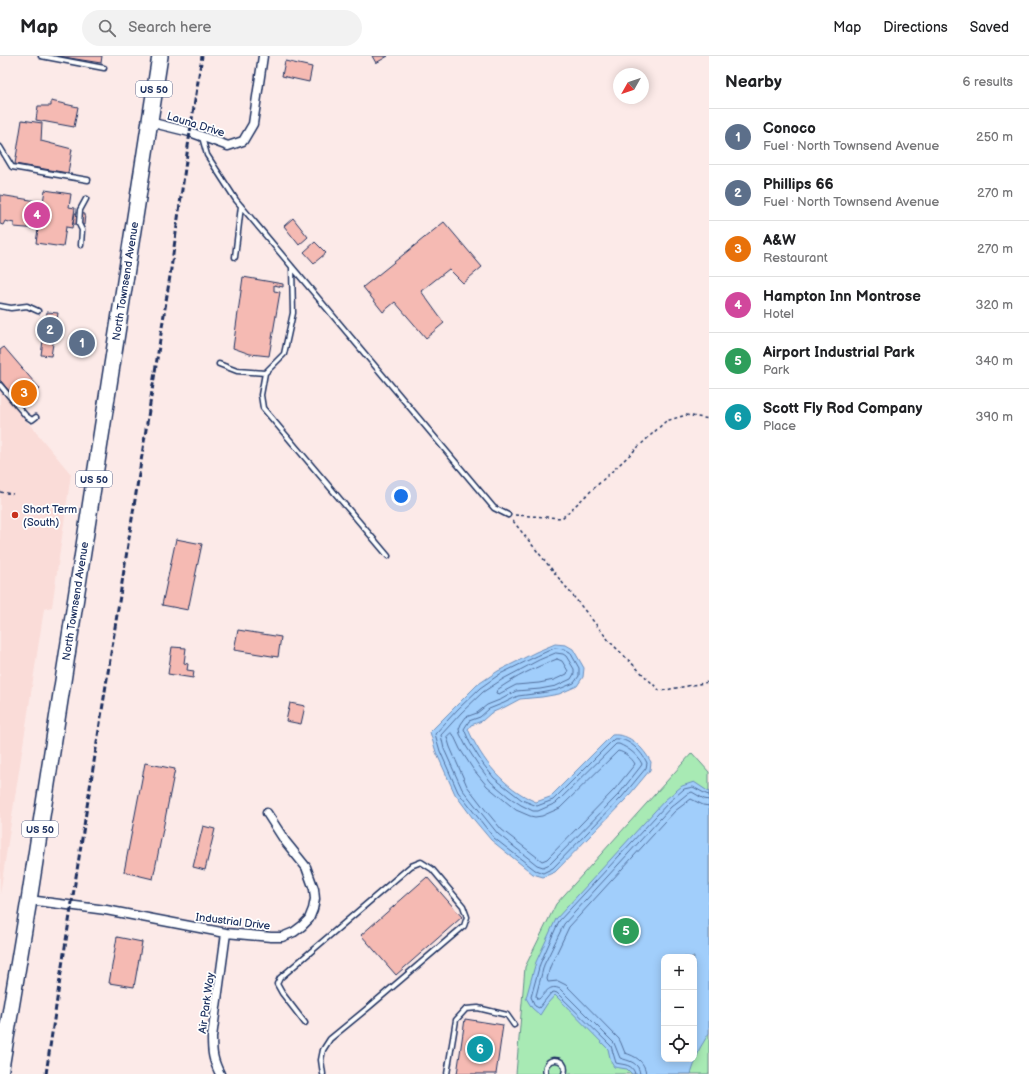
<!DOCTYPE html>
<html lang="en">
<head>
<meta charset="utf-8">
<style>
  :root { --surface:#fff; --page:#f2f2f2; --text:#202124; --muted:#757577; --line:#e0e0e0; --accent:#0b8043 }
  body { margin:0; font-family:"Balsamiq Sans",sans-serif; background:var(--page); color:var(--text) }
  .controls { position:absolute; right:12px; bottom:12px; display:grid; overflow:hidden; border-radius:8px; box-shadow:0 2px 10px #0003 }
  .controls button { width:36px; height:36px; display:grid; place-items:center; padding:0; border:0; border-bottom:1px solid var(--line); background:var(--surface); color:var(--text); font:20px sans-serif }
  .compass { position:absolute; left:613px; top:12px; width:36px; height:36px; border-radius:50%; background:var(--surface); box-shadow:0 2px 10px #0003; rotate:230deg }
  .you { position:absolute; left:401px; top:440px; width:14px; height:14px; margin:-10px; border:3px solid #fff; border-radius:50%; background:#1a73e8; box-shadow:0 0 0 6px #1a73e833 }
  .badge { display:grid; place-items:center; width:26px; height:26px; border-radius:50%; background:var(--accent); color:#fff; font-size:13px; font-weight:700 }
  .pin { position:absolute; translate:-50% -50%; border:2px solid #fff; box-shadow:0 1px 4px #0006 }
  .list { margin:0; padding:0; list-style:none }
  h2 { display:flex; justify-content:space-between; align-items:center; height:52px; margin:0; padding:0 16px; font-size:17px }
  h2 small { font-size:13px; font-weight:400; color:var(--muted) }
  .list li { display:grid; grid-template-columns:26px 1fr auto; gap:12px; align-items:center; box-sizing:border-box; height:56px; padding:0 16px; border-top:1px solid var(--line) }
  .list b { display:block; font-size:15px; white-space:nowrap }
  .list p { margin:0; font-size:13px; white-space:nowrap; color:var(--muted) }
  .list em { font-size:13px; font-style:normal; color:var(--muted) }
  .icon { flex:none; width:22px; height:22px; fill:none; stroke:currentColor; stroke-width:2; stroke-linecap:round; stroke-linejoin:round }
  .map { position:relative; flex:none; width:709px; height:1018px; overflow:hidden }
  header { display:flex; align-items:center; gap:24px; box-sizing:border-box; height:56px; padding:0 20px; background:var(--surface); border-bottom:1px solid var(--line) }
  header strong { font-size:19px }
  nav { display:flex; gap:22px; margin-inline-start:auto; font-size:14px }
  .search { width:280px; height:36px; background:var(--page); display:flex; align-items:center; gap:10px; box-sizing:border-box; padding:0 14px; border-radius:22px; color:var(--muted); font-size:15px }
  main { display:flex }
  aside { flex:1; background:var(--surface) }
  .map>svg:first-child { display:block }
</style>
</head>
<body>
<header>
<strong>Map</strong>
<div class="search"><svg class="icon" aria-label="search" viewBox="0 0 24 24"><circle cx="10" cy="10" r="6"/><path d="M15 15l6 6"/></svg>Search here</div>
<nav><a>Map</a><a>Directions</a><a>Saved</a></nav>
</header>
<main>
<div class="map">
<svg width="709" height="1018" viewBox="0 0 709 1018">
  <rect width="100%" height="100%" fill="#fceae8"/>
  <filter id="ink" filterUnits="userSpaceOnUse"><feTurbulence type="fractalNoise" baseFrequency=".025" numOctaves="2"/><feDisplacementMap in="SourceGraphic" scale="8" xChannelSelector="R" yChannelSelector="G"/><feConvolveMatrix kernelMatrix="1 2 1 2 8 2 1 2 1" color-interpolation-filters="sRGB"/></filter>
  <g filter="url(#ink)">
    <path fill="#fadcd8" d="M 0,333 L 71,418 L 52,551 L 44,553 L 0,838 Z"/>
    <path fill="#a8eab4" stroke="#628c89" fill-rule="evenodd" d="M 692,697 L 709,716 L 709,1018 L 516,1018 L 525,911 L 556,848 ZM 664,901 L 694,901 L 694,1003 L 664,1003 Z"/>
    <path fill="#a1cefb" stroke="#6b8ebc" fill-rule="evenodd" d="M 555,588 L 566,589 L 573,593 L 584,612 L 583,621 L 577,630 L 559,638 L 542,641 L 520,643 L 505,651 L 491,657 L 482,665 L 471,669 L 468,673 C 482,705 504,732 536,746 L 550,741 L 612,679 C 630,677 643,692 651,706 L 650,714 L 625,744 L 555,816 L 543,821 L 533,818 L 491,784 L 475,765 L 455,738 L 436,696 L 430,676 L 477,629 L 498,615 L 536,596 Z
      M 694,726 L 709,736 L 709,977 L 700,992 L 691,1018 L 632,1018 L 627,1013 L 614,1011 L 611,1006 L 608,993 L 555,939 L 547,948 L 540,959 L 532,952 L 526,942 L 536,906 L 556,863 L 665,744 L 682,730 ZM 664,901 L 694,901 L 694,1003 L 664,1003 Z"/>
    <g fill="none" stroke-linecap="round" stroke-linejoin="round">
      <path stroke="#516f9d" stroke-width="1" d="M 555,592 L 564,593 L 570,596 L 579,612 L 579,620 L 574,627 L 557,634 L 541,637 L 518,640 L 504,647 L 489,653 L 480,661 L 469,665 L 464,673 L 470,687 L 483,708 L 494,722 L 522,744 L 537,750 L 553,744 L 614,683 C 628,681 642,696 647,707 L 646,712 L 622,741 L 553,812 L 543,817 L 535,814 L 494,782 L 458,736 L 440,695 L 435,678 L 458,653 L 480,632 L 500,618 L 537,600 Z
        M 556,597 L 563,598 L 566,600 L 574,613 L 574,618 L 571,623 L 556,630 L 540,633 L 516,635 L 502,643 L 487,649 L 477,657 L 466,661 L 461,668 L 459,673 L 460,678 L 466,690 L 479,710 L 491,726 L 509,741 L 521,749 L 533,755 L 538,755 L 556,747 L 616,688 L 619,688 C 628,692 637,698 642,708 L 641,710 L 619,738 L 550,808 L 543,811 L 537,809 L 498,778 L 462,733 L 444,693 L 441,679 L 461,657 L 483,636 L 503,623 L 539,604 Z
        M 557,603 L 562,605 L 568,615 L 567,618 L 554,624 L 539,627 L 516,629 L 499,638 L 496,637 L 497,634 C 515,621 536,611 557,603 Z
        M 451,677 L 453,678 L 460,693 L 473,713 L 487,730 L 516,754 L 530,760 L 535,761 L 542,760 L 560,752 L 618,695 C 624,696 632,702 635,708 L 614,734 L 547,803 L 542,805 L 502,774 L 487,756 L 467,730 L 450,691 L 447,681 Z
        M 635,1018 C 633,1008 624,1009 616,1007 L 611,990 L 557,937 L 554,936 L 551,937 L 539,952 L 535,950 L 531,941 L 540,908 L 559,865 L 668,747 L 684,733 L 693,731 L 706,738 L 709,739
        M 640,1018 C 639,1006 629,1005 620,1002 L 614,987 L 560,933 C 550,928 546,936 539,943 L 537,943 L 536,940 L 544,909 L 564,868 L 671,751 L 687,738 L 692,736 L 704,743 L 709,744
        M 646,1018 C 645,1005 635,1000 625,997 L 621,987 L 619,983 L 566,929 L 558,925 L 548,926 L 547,923 L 550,911 L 569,871 L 675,755 L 691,743 L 703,749 L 709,750"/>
    </g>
    <path fill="#f5bab3" stroke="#1b2f5e" d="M 57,0 L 102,0 L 101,7 Z
      M 372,0 L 388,0 L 376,7 Z
      M 285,5 L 312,11 L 309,26 L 282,20 Z
      M 51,45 L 78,51 L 74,71 L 36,64 L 38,50 L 51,50 Z
      M 22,64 L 42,67 L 41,85 L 72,93 L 68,117 L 15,108 Z
      M 45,134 L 71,138 L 69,151 L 75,152 L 72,172 L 66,171 L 63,191 L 36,187 L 38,173 L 14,171 L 14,167 L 5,165 L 3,169 L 0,168 L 0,139 L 43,146 Z
      M 75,157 L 85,158 L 84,169 L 73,168 Z
      M 293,162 L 308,181 L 299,189 L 284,170 Z
      M 444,166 L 482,211 L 463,227 L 449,213 L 421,235 L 444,267 L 426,282 L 395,246 L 383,256 L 363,231 Z
      M 315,186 L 326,197 L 314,207 L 304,196 Z
      M 243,221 L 283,228 L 283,231 L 274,229 L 274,235 L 280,236 L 269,300 L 250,298 L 233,292 Z
      M 47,256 L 58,257 L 51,300 L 41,299 Z
      M 4,291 L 40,333 L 21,349 L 0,324 L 0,294 Z
      M 176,483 L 202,488 L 188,554 L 162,549 Z
      M 238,574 L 281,581 L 278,601 L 234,594 Z
      M 172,591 L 186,592 L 184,607 L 188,608 L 187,614 L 194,615 L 193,622 L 168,618 Z
      M 290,647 L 305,650 L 301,668 L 286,665 Z
      M 145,707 L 175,713 L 153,823 L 124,816 Z
      M 203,770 L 215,773 L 205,814 L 193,811 Z
      M 427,821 L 462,861 L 396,919 L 361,879 Z
      M 117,881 L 142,886 L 134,931 L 109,927 Z
      M 465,963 L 503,969 L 496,1018 L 457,1018 Z"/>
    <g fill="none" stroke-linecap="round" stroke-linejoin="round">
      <g stroke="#1b2f5e" stroke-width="7">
        <path id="lane" d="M 41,0 L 104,12
          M 202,81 L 207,99 L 236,144 L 494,452 L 508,459
          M 0,91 L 12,111 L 88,124
          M 81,189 L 82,174 L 79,168 L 80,154 L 86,143
          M 235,201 L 241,150
          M 292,211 L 293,257 L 284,298 L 265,317 L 261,339 L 263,352 L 388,500
          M 0,250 L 11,252 L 27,250 L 38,255
          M 219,308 L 237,315 L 265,317
          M 0,329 L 26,360 L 32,364 L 36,361
          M 305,967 L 282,937 L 277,928 L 280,922 L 411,810 L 421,806 L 432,813 L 463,850 L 467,861 L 464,870 L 369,951 L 330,983 L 323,994 L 321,1004 L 323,1018
          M 447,1018 L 456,964 L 466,953 L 478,952 L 507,959 L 514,969
          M 546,1018 C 541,999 570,1000 564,1018"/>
      </g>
      <g stroke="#1b2f5e" stroke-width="11">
        <path id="street" d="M 149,66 L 190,76 L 228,90 L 243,85 L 253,68 L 263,0
          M 29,844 L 106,854 L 226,877 L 271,881 L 282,881 L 294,876 L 302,870 L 309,863 L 313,853 L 315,843 L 314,833 L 306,811 L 285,785 L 267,757
          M 220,1018 C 213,1004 212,997 212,981 L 226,877"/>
      </g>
      <g stroke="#1b2f5e" stroke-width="18">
        <path id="highway" d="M 0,1018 L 29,844 L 160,0"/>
      </g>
      <path stroke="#1b2f5e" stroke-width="1.5" stroke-dasharray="3 3" stroke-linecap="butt" d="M 0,436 L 13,438
        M 515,459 L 562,462 L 666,365 L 686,359 L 709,363
        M 513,465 L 610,586 L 660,635 L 709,626"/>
      <use href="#lane" stroke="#fff" stroke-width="4"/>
      <use href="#street" stroke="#fff" stroke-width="8"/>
      <use href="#highway" stroke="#fff" stroke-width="15"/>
      <path stroke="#1b2f5e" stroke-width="3" stroke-dasharray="6 3" stroke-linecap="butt" d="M 46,1018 L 60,923 L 170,220 L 190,76 L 202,0"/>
    </g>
  </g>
  <circle fill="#c8321e" stroke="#fff" stroke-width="1.5" cx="15" cy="459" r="4"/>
  <g text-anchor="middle" stroke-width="3.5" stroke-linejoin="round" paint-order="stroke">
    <g fill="#fff" stroke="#5f6d8e" stroke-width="1">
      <rect x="136" y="25" width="36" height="16" rx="3"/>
      <rect x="76" y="415" width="36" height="16" rx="3"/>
      <rect x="22" y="765" width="36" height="16" rx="3"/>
    </g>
    <g font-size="10" font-weight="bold" fill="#1b2f5e">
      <text x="154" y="37">US 50</text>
      <text x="94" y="427">US 50</text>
      <text x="40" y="777">US 50</text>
    </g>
    <g font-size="11" fill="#1b2f5e" stroke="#fff">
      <text transform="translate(196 68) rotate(17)" y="4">Launa Drive</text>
      <text transform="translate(125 225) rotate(-81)" y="4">North Townsend Avenue</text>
      <text transform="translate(75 545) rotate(-81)" y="4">North Townsend Avenue</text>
      <text transform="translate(233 865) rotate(7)" y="4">Industrial Drive</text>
      <text transform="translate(206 947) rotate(-82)" y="4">Air Park Way</text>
    </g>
    <g font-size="11" fill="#1b2f5e" stroke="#fff" text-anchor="start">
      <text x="23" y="457">Short Term<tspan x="23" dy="13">(South)</tspan></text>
    </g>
  </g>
</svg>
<div class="controls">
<button>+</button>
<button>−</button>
<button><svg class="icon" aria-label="locate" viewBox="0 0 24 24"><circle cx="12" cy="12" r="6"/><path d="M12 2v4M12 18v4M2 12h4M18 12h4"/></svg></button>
</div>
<svg class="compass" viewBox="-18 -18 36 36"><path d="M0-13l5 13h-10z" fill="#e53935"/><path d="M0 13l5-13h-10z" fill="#757577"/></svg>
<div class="you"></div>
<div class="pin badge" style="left:82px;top:287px;background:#5c6f8a">1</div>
<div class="pin badge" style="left:50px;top:274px;background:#5c6f8a">2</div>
<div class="pin badge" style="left:24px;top:337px;background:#e8710a">3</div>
<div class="pin badge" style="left:37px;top:159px;background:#d1479c">4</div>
<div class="pin badge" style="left:626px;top:875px;background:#2e9e5b">5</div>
<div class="pin badge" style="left:480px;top:993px;background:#0f9aa8">6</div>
</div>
<aside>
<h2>Nearby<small>6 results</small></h2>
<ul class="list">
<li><span class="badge" style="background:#5c6f8a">1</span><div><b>Conoco</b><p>Fuel · North Townsend Avenue</p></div><em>250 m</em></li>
<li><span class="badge" style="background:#5c6f8a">2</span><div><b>Phillips 66</b><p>Fuel · North Townsend Avenue</p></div><em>270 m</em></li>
<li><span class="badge" style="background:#e8710a">3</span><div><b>A&amp;W</b><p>Restaurant</p></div><em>270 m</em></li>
<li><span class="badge" style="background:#d1479c">4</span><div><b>Hampton Inn Montrose</b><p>Hotel</p></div><em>320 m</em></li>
<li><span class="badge" style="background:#2e9e5b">5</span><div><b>Airport Industrial Park</b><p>Park</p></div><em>340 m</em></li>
<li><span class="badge" style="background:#0f9aa8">6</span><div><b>Scott Fly Rod Company</b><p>Place</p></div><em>390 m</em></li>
</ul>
</aside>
</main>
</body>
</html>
